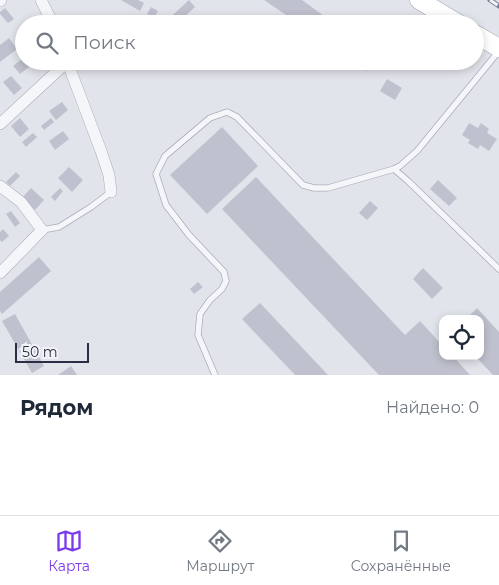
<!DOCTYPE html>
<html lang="ru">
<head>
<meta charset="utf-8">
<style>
  :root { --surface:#fff; --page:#f2f2f3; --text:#1f2937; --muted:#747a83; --line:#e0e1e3; --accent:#7c3aed }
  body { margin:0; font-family:Montserrat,sans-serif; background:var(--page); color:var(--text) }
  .controls { position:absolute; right:15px; bottom:15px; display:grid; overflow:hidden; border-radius:10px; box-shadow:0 2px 8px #0003 }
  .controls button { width:45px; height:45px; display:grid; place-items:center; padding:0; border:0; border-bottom:1px solid var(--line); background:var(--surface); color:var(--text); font:25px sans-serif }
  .scale { position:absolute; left:15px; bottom:12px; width:74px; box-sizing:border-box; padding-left:5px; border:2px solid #292e44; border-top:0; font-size:14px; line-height:18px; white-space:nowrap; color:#292e44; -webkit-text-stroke:4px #f2f3f8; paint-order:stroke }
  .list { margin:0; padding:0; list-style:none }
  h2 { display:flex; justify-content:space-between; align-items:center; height:65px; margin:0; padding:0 20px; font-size:21px }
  h2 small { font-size:16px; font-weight:400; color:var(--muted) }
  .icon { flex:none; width:28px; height:28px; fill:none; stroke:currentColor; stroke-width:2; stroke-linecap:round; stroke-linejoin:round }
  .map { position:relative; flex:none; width:499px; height:375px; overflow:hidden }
  .search { position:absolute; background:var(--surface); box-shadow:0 2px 8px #0003; left:15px; right:15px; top:15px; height:55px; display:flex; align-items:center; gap:12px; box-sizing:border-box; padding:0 18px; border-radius:28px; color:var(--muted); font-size:19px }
  .sheet { height:140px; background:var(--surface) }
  nav { display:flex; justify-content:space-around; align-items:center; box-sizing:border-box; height:70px; border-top:1px solid var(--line); background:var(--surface); font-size:14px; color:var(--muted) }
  nav a { display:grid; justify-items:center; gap:2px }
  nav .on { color:var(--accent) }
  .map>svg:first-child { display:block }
</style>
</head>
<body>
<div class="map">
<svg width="499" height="375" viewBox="0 0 499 375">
  <rect width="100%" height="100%" fill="#e2e4eb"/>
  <path fill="#bfc2ce" d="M 121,0 L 138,0 L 144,3 L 140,11 Z
    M 189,0 L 195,7 L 177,24 L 163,24 Z
    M 264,0 L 302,0 L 335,24 L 299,24 Z
    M 151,7 L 158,11 L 154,18 L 147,14 Z
    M 5,8 L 14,19 L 8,23 L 0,14 L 0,12 Z
    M 9,38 L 17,49 L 0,62 L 0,45 Z
    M 22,59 L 29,67 L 20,74 L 13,66 Z
    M 353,61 L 373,61 L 367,71 Z
    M 11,76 L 22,88 L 14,95 L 3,82 Z
    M 387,79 L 402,88 L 395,100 L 380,91 Z
    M 62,102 L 68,110 L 56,120 L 49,111 Z
    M 20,118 L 29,129 L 20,137 L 11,126 Z
    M 51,118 L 54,122 L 44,130 L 41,126 Z
    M 469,123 L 478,128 L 481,123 L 489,129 L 487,133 L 497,139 L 489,151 L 480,145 L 478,149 L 468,143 L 470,140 L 462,135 Z
    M 222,127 L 258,166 L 207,214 L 170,175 Z
    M 63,131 L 69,139 L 55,150 L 49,141 Z
    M 33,133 L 37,137 L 26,147 L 22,142 Z
    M 69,167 L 83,180 L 72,192 L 58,178 Z
    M 16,172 L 20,176 L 10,186 L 6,182 Z
    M 256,177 L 405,335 L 420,321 L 443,346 L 443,356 L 453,356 L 470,375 L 379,375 L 222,209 Z
    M 438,180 L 457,198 L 449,206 L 430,189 Z
    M 31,188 L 44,200 L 35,210 L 22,198 Z
    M 60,188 L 63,191 L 55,201 L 51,197 Z
    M 370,201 L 378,208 L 367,220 L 359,213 Z
    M 11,211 L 20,223 L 15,227 L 6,214 Z
    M 3,229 L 9,236 L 2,242 L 0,240 L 0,232 Z
    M 39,257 L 51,271 L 2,314 L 0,311 L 0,292 Z
    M 423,268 L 443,288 L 432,299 L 413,279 Z
    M 198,282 L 203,287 L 194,294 L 190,289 Z
    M 260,303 L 328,375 L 295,375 L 242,319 Z
    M 477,308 L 499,332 L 499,375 L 493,375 L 475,356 L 480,356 L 480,319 L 466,319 Z
    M 15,314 L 44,366 L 32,373 L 2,321 Z
    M 71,366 L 77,375 L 58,375 Z"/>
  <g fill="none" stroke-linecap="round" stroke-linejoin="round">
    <g stroke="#aaadb9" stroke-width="7">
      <path id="lane" d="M 394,169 L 408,181 L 499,269
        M 42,230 L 59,227 L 91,207 L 111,192
        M 215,375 L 198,335 L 200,314 L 210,300 L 222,289 L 226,281 L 224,272 L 189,235 L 166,205 L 156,174 L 165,156 L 210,118 L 227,112 L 237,117 L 303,185 L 314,188 L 328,188 L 394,169 L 400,166 L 417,151 L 499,51"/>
    </g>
    <g stroke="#aaadb9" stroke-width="12">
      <path id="street" d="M 41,0 L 53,24
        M 0,1 L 1,0
        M 67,61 L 101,151 L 109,175 L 111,192
        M 0,124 L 67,62
        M 0,186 L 21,202 L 42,230 L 0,273"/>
    </g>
    <g stroke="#a1a6b7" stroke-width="19">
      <path id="primary" d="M 419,0 L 459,24
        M 475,34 L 499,48"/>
    </g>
    <use href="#lane" stroke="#f5f6f9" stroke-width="5.5"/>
    <use href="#street" stroke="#f5f6f9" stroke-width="11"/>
    <use href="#primary" stroke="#fff" stroke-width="18"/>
    <g stroke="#7b8095" stroke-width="5">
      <path id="rail" d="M 490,0 L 499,6"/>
    </g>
    <use href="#rail" stroke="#f2f3f8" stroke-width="3" stroke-dasharray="9" stroke-linecap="butt"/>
  </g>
</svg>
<div class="controls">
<button><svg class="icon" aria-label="locate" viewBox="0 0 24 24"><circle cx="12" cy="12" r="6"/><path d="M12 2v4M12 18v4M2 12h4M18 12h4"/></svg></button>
</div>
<div class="scale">50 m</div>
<div class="search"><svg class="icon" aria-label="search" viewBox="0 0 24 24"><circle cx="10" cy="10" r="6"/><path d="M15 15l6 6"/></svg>Поиск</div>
</div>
<section class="sheet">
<h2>Рядом<small>Найдено: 0</small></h2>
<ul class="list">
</ul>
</section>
<nav>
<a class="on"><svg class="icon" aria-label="map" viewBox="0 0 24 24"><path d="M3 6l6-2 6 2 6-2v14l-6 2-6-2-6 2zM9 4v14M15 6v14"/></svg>Карта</a>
<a><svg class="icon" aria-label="directions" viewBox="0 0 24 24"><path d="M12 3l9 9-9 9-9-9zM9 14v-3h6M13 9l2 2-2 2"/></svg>Маршрут</a>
<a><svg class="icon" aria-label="saved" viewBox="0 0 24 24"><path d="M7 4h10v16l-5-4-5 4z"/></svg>Сохранённые</a>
</nav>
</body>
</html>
